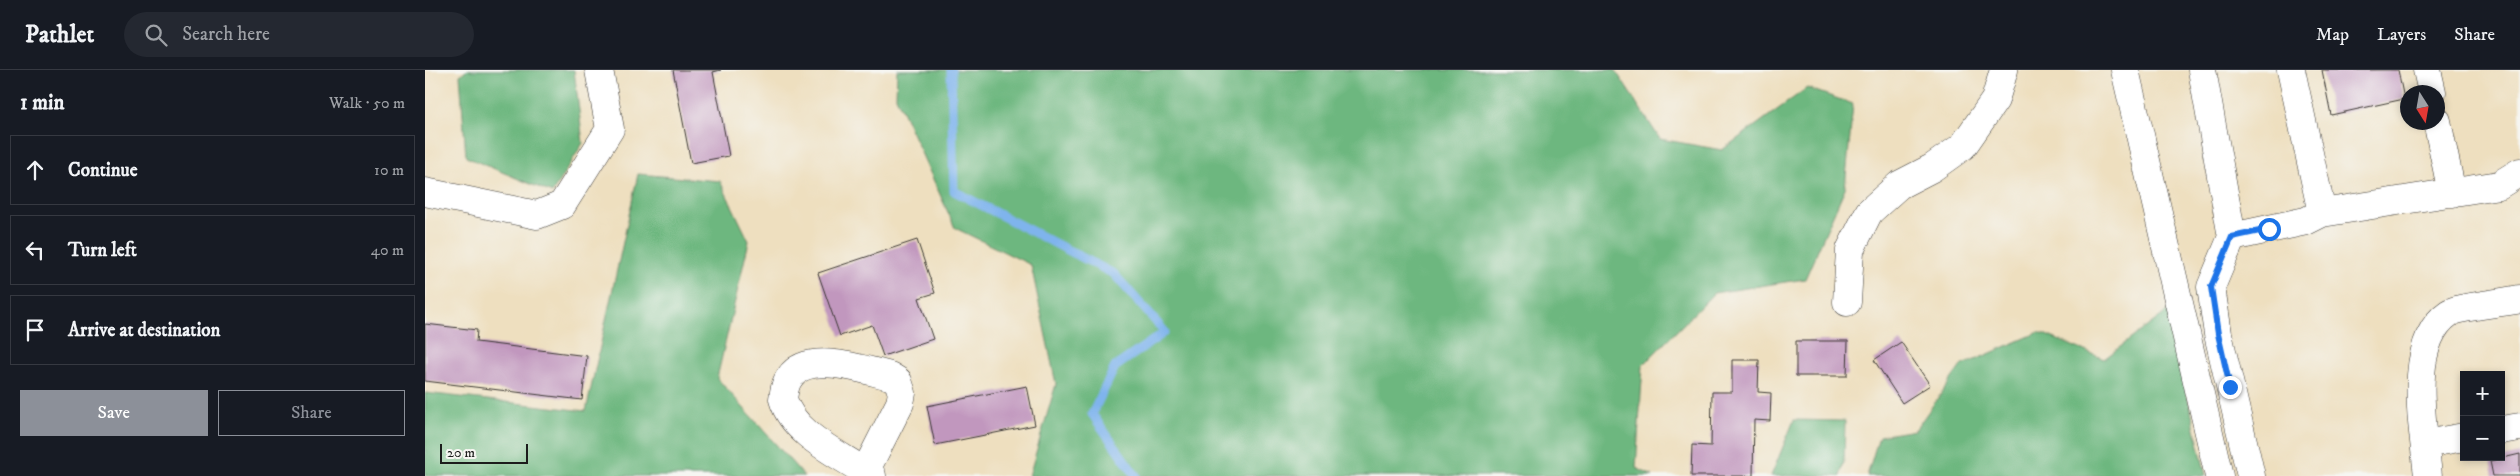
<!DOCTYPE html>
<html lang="en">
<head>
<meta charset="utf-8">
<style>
  :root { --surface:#171b24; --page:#242831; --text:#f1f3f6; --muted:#9ea1a6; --line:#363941; --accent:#8c9099 }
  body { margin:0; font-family:"IM FELL DW Pica",serif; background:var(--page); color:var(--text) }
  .controls { position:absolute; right:15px; bottom:15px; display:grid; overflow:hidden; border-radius:0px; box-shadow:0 2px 8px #0003 }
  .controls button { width:45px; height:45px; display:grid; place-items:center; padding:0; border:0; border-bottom:1px solid var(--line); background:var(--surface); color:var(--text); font:25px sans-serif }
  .compass { position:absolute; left:1975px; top:15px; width:45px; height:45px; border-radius:50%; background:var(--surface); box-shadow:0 2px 8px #0003; rotate:169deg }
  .scale { position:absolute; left:15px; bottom:12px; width:88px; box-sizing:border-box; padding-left:5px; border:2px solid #1c1c1c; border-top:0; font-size:14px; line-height:18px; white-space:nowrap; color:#1c1c1c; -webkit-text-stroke:4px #f6f6f2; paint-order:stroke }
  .stop { position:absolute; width:15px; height:15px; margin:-11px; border:4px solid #1a73e8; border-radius:50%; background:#fff }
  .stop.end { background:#1a73e8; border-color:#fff; box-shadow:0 1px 5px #0008 }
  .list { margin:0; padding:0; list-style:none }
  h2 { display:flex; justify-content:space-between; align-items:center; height:65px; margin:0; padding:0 20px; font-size:21px }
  h2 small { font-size:16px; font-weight:400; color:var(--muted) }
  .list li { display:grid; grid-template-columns:32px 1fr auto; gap:15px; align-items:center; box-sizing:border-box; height:70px; margin:0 10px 10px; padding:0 10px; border:1px solid var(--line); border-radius:0px }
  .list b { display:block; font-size:19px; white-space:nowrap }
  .list em { font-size:16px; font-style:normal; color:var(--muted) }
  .actions { display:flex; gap:10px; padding:15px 20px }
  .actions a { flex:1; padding:11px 0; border:1px solid var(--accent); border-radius:0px; text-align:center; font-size:18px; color:var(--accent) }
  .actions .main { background:var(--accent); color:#fff }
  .icon { flex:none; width:28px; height:28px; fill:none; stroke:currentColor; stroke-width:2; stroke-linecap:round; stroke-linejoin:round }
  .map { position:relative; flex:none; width:2095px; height:406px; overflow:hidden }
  header { display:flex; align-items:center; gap:30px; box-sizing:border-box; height:70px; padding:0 25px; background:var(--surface); border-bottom:1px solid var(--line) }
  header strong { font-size:24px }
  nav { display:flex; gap:28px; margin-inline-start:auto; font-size:18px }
  .search { width:350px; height:45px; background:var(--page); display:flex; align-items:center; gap:12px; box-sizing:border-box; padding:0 18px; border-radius:28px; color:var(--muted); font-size:19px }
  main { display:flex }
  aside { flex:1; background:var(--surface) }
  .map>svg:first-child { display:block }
</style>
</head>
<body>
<header>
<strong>Pathlet</strong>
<div class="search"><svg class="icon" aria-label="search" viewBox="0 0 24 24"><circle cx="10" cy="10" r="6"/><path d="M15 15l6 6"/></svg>Search here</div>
<nav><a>Map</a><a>Layers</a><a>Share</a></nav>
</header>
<main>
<aside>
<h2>1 min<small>Walk · 50 m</small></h2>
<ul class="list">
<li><svg class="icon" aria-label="ahead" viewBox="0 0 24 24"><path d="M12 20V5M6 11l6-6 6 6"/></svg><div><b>Continue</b></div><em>10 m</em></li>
<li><svg class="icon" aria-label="left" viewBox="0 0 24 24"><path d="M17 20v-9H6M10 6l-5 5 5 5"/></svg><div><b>Turn left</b></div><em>40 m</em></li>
<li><svg class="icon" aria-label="arrive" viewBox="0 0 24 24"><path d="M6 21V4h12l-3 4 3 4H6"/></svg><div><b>Arrive at destination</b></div></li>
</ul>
<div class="actions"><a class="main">Save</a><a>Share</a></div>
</aside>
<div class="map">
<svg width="2095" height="406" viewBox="0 0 2095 406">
  <rect width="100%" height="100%" fill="#f6f6f2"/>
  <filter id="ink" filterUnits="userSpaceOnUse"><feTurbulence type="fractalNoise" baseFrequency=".02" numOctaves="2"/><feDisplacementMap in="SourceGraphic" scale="10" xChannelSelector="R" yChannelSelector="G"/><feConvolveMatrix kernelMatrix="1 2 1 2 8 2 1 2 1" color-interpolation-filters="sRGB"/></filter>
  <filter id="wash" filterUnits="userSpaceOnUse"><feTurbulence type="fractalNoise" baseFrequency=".0096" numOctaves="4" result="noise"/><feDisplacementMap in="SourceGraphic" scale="20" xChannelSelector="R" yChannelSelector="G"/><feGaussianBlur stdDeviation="1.12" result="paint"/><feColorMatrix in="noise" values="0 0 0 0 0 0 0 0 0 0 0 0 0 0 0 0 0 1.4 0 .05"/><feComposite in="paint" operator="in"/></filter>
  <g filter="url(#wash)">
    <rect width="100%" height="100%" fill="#eedfbf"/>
    <path fill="#6db77f" stroke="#446a4e" d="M 41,0 L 149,0 L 158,73 L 127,123 L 41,87 L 35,5 Z
      M 472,0 L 1190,0 L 1235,69 L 1297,80 L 1382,18 L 1428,34 L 1420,118 L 1380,209 L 1289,223 L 1218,295 L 1211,398 L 1228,406 L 604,406 L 631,314 L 606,195 L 530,158 L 471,27 Z
      M 213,104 L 295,111 L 324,171 L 292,308 L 379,406 L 0,406 L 0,323 L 161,341 Z
      M 1743,241 L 1781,406 L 1442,406 L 1454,366 L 1490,360 L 1536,296 L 1614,262 L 1679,289 Z
      M 1369,350 L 1420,351 L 1419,390 L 1415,406 L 1346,406 Z"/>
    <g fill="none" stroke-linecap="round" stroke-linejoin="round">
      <path stroke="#7fb4ed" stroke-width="9" d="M 526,0 L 529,121 L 689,204 L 740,262 L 690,297 L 667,344 L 711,406"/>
    </g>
    <g id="blocks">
      <path fill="#c197be" d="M 248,0 L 296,0 L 288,2 L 304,86 L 266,93 Z
        M 1897,0 L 1973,0 L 1979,29 L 1906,45 Z
        M 492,170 L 510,223 L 494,228 L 508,269 L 458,286 L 447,255 L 415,266 L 393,203 Z
        M 0,254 L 52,260 L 51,272 L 162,286 L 157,330 L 0,311 Z
        M 1371,271 L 1423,271 L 1422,306 L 1371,306 Z
        M 1476,272 L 1505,315 L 1477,333 L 1449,290 Z
        M 1307,290 L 1334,290 L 1333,322 L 1346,323 L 1345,351 L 1329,350 L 1328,406 L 1266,406 L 1267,375 L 1286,376 L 1287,322 L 1307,322 Z
        M 602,316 L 610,355 L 510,375 L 502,336 Z
        M 2095,384 L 2095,406 L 2068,406 L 2065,391 Z"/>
    </g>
  </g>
  <g filter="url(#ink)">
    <use href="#blocks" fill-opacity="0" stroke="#3c3934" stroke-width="1"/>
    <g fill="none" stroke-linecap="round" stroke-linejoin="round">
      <g stroke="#3c3934" stroke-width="29">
        <path id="minor" d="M 1700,0 L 1794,406
          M 1777,0 L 1807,167
          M 1866,0 L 1897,143
          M 2002,0 L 2007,22
          M 2012,51 L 2027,123
          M 0,122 L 112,145 L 137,135 L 185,59 L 174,0
          M 1422,232 L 1425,180 L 1444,142 L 1474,115 L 1507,98 L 1538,76 L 1570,30 L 1579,0
          M 2076,360 L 2095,357
          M 2000,374 L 2039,367
          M 440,402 L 475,333 L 477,323 L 473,311 L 465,306 C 440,300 383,280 365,307 C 360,313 359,322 358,329 C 368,364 412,383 440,402 L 447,406
          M 1826,406 L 1793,264 L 1786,217 L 1807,167 L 1881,151 L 1897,143 L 2074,115 L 2095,102
          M 2003,406 C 1999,361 1980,273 2024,243 C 2033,237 2082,232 2095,229"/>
      </g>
      <use href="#minor" stroke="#fff" stroke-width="28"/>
    </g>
  </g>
  <g fill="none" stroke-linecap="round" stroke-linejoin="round" filter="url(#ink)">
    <path stroke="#1a73e8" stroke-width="6" d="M 1805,317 L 1793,264 L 1786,217 L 1807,167 L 1844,159"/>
  </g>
</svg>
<div class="controls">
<button>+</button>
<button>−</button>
</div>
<svg class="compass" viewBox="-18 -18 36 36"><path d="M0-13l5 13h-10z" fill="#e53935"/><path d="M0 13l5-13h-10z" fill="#9ea1a6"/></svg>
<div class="scale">20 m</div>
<div class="stop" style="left:1844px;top:159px"></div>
<div class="stop end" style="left:1805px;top:317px"></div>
</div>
</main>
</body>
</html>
